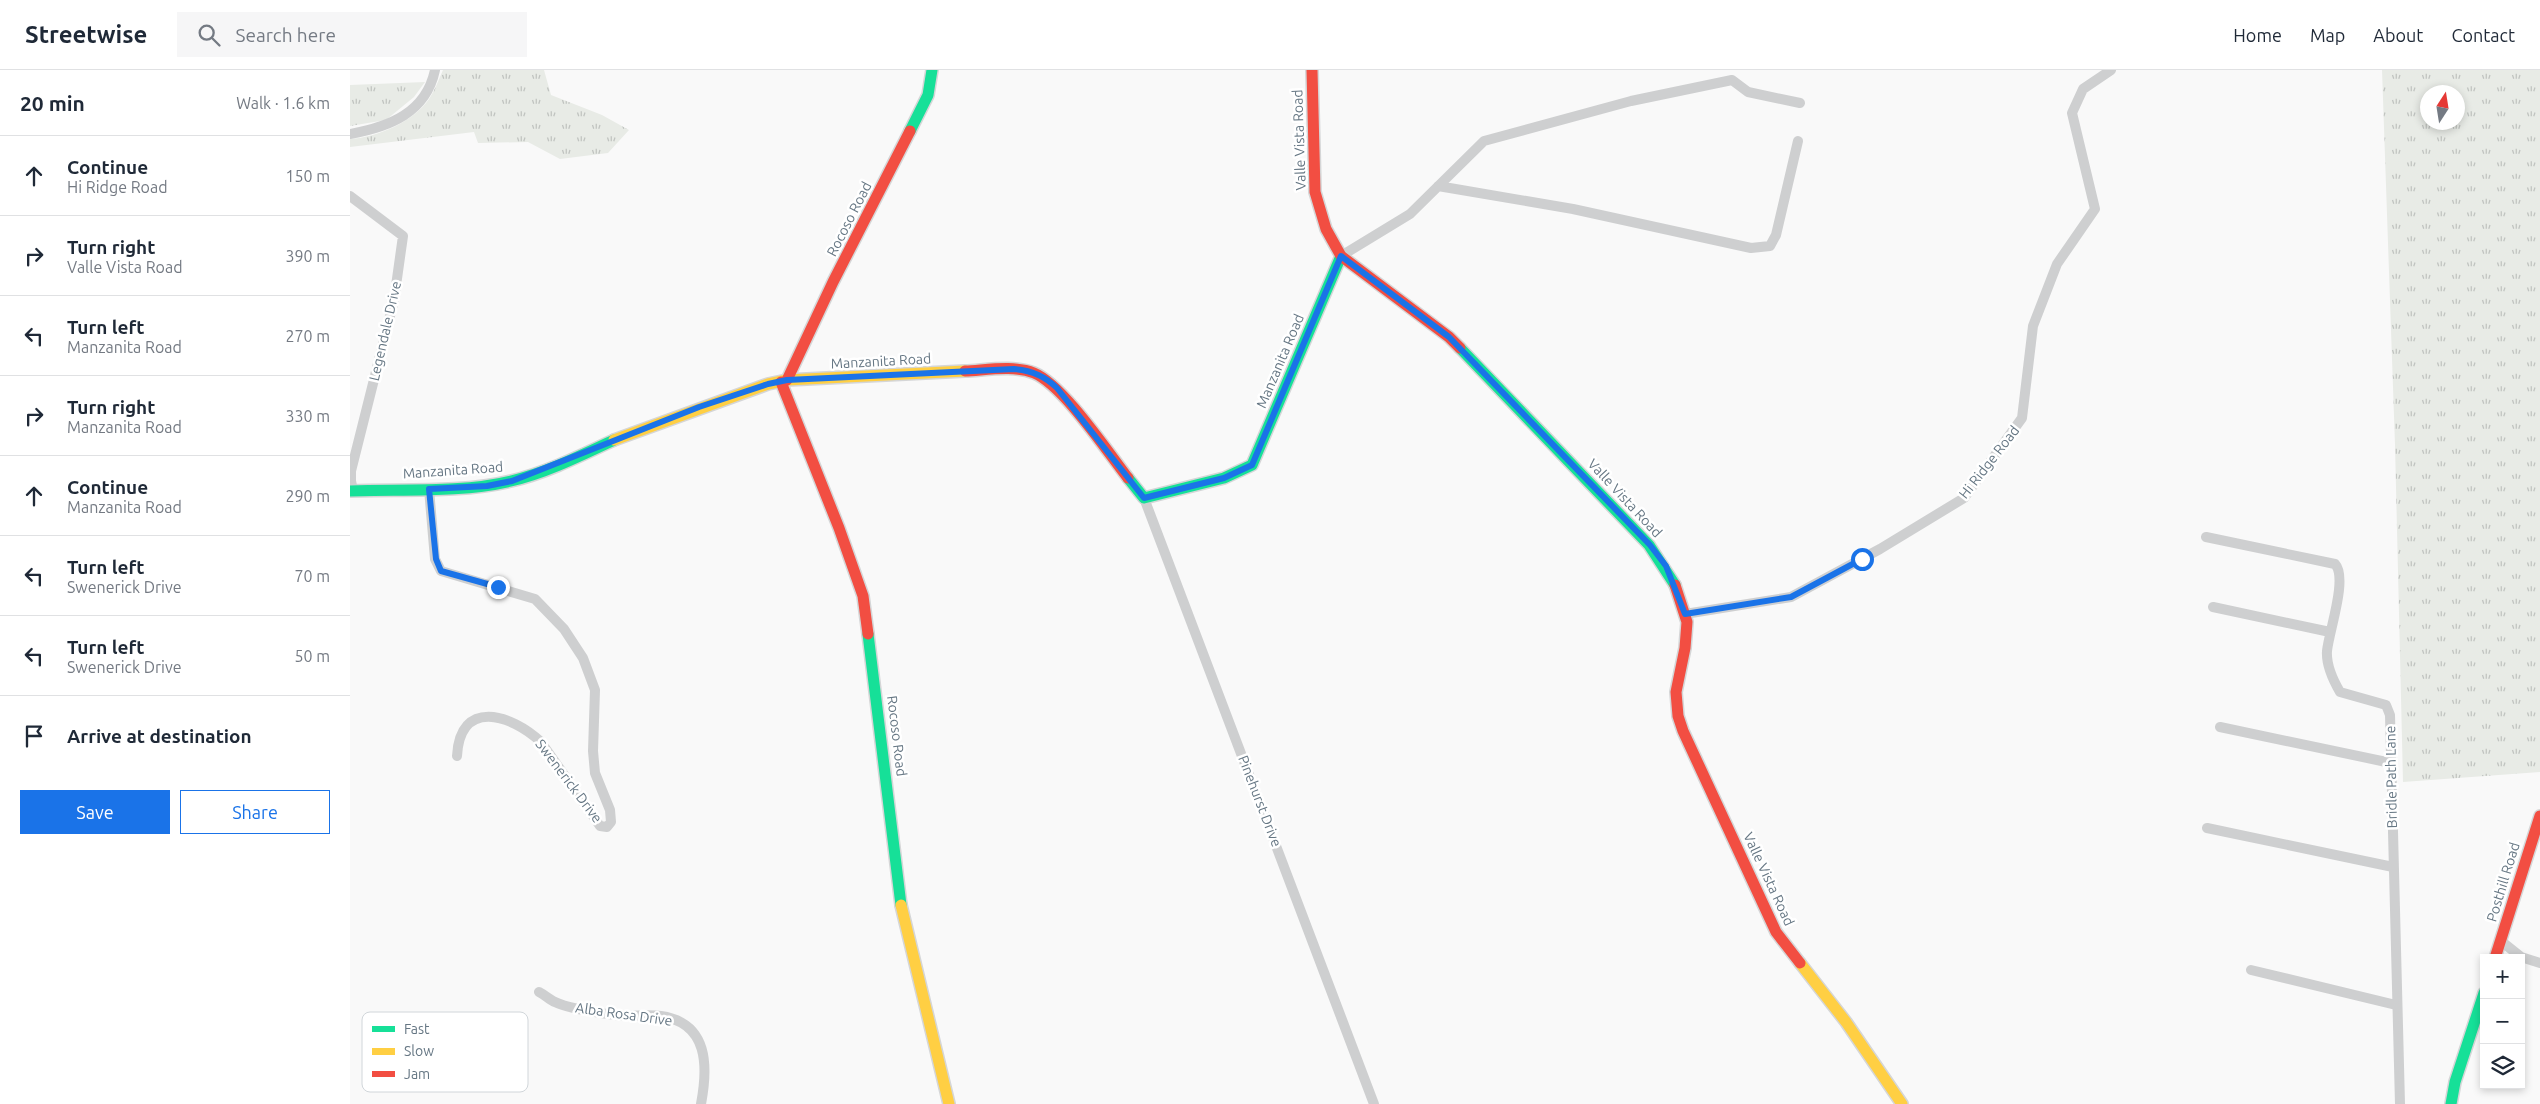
<!DOCTYPE html>
<html lang="en">
<head>
<meta charset="utf-8">
<style>
  :root { --surface:#fff; --page:#f6f6f7; --text:#1f2937; --muted:#747a83; --line:#e0e1e3; --accent:#1a73e8 }
  body { margin:0; font-family:Ubuntu,sans-serif; background:var(--page); color:var(--text) }
  .controls { position:absolute; right:15px; bottom:15px; display:grid; overflow:hidden; border-radius:0px; box-shadow:0 2px 8px #0003 }
  .controls button { width:45px; height:45px; display:grid; place-items:center; padding:0; border:0; border-bottom:1px solid var(--line); background:var(--surface); color:var(--text); font:25px sans-serif }
  .compass { position:absolute; left:2070px; top:15px; width:45px; height:45px; border-radius:50%; background:var(--surface); box-shadow:0 2px 8px #0003; rotate:12deg }
  .stop { position:absolute; width:15px; height:15px; margin:-11px; border:4px solid #1a73e8; border-radius:50%; background:#fff }
  .stop.end { background:#1a73e8; border-color:#fff; box-shadow:0 1px 5px #0008 }
  .list { margin:0; padding:0; list-style:none }
  h2 { display:flex; justify-content:space-between; align-items:center; height:65px; margin:0; padding:0 20px; font-size:21px }
  h2 small { font-size:16px; font-weight:400; color:var(--muted) }
  .list li { display:grid; grid-template-columns:32px 1fr auto; gap:15px; align-items:center; box-sizing:border-box; height:80px; padding:0 20px; border-top:1px solid var(--line) }
  .list b { display:block; font-size:19px; white-space:nowrap }
  .list p { margin:0; font-size:16px; white-space:nowrap; color:var(--muted) }
  .list em { font-size:16px; font-style:normal; color:var(--muted) }
  .actions { display:flex; gap:10px; padding:15px 20px }
  .actions a { flex:1; padding:11px 0; border:1px solid var(--accent); border-radius:0px; text-align:center; font-size:18px; color:var(--accent) }
  .actions .main { background:var(--accent); color:#fff }
  .icon { flex:none; width:28px; height:28px; fill:none; stroke:currentColor; stroke-width:2; stroke-linecap:round; stroke-linejoin:round }
  .map { position:relative; flex:none; width:2190px; height:1034px; overflow:hidden }
  header { display:flex; align-items:center; gap:30px; box-sizing:border-box; height:70px; padding:0 25px; background:var(--surface); border-bottom:1px solid var(--line) }
  header strong { font-size:24px }
  nav { display:flex; gap:28px; margin-inline-start:auto; font-size:18px }
  .search { width:350px; height:45px; background:var(--page); display:flex; align-items:center; gap:12px; box-sizing:border-box; padding:0 18px; border-radius:0px; color:var(--muted); font-size:19px }
  main { display:flex }
  aside { flex:1; background:var(--surface) }
  .map>svg:first-child { display:block }
</style>
</head>
<body>
<header>
<strong>Streetwise</strong>
<div class="search"><svg class="icon" aria-label="search" viewBox="0 0 24 24"><circle cx="10" cy="10" r="6"/><path d="M15 15l6 6"/></svg>Search here</div>
<nav><a>Home</a><a>Map</a><a>About</a><a>Contact</a></nav>
</header>
<main>
<aside>
<h2>20 min<small>Walk · 1.6 km</small></h2>
<ul class="list">
<li><svg class="icon" aria-label="ahead" viewBox="0 0 24 24"><path d="M12 20V5M6 11l6-6 6 6"/></svg><div><b>Continue</b><p>Hi Ridge Road</p></div><em>150 m</em></li>
<li><svg class="icon" aria-label="right" viewBox="0 0 24 24"><path d="M7 20v-9h11M14 6l5 5-5 5"/></svg><div><b>Turn right</b><p>Valle Vista Road</p></div><em>390 m</em></li>
<li><svg class="icon" aria-label="left" viewBox="0 0 24 24"><path d="M17 20v-9H6M10 6l-5 5 5 5"/></svg><div><b>Turn left</b><p>Manzanita Road</p></div><em>270 m</em></li>
<li><svg class="icon" aria-label="right" viewBox="0 0 24 24"><path d="M7 20v-9h11M14 6l5 5-5 5"/></svg><div><b>Turn right</b><p>Manzanita Road</p></div><em>330 m</em></li>
<li><svg class="icon" aria-label="ahead" viewBox="0 0 24 24"><path d="M12 20V5M6 11l6-6 6 6"/></svg><div><b>Continue</b><p>Manzanita Road</p></div><em>290 m</em></li>
<li><svg class="icon" aria-label="left" viewBox="0 0 24 24"><path d="M17 20v-9H6M10 6l-5 5 5 5"/></svg><div><b>Turn left</b><p>Swenerick Drive</p></div><em>70 m</em></li>
<li><svg class="icon" aria-label="left" viewBox="0 0 24 24"><path d="M17 20v-9H6M10 6l-5 5 5 5"/></svg><div><b>Turn left</b><p>Swenerick Drive</p></div><em>50 m</em></li>
<li><svg class="icon" aria-label="arrive" viewBox="0 0 24 24"><path d="M6 21V4h12l-3 4 3 4H6"/></svg><div><b>Arrive at destination</b></div></li>
</ul>
<div class="actions"><a class="main">Save</a><a>Share</a></div>
</aside>
<div class="map">
<svg width="2190" height="1034" viewBox="0 0 2190 1034">
  <defs>
    <pattern id="grass-tufts" width="24" height="20" patternUnits="userSpaceOnUse" patternTransform="scale(1.25)"><rect width="24" height="20" fill="#e8ebe6"/><path d="M3 7l-1-3M5 7V3M7 7l1-3M15 17l-1-3M17 17v-4M19 17l1-3" fill="none" stroke="#c0c3c0"/></pattern>
  </defs>
  <rect width="100%" height="100%" fill="#f9f9f9"/>
  <path fill="url(#grass-tufts)" fill-rule="evenodd" d="M 93,0 L 194,0 L 201,25 L 252,45 L 279,60 L 258,83 L 210,89 L 178,72 L 128,73 L 124,62 L 0,77 L 0,69 C 28,67 63,52 79,29 C 85,20 89,9 93,0 Z
    M 2032,0 L 2190,0 L 2190,702 L 2053,712 L 2045,375 ZM 2108,22 L 2108,52 L 2078,52 L 2078,22 Z
    M 75,12 L 64,27 L 36,50 L 0,56 L 0,15 Z"/>
  <g fill="none" stroke-linecap="round" stroke-linejoin="round">
    <g stroke="#d5d6d7" stroke-width="14">
      <path id="fast" d="M 560,61 L 578,25 L 582,0
        M 1110,278 L 1299,475 L 1325,515
        M 778,408 L 794,428 L 874,408 L 902,395 L 991,186
        M 0,421 C 51,419 112,423 161,411 C 196,403 232,385 264,370
        M 518,564 L 551,835
        M 2101,1034 L 2105,1012 L 2134,923"/>
    </g>
    <g stroke="#d5d6d7" stroke-width="14">
      <path id="slow" d="M 264,370 L 418,314 L 437,310 L 615,301
        M 551,835 L 599,1034
        M 1450,893 L 1496,952 L 1552,1034"/>
    </g>
    <g stroke="#d5d6d7" stroke-width="14">
      <path id="jam" d="M 962,0 L 965,122 L 976,159 L 991,186 L 1099,267 L 1110,278
        M 615,301 C 637,300 664,295 684,303 C 713,315 757,381 778,408
        M 437,310 L 483,212 L 560,61
        M 431,312 L 489,458 L 513,526 L 518,564
        M 1325,515 L 1337,552 L 1335,578 L 1326,622 L 1328,646 L 1333,661 L 1426,862 L 1450,893
        M 2145,888 L 2190,746"/>
    </g>
    <path stroke="#cecfd0" stroke-width="10" d="M 0,64 C 39,57 76,43 85,0
      M 1088,116 L 1223,139 L 1401,178 L 1420,176 L 1426,165 L 1448,71
      M 0,126 L 53,166 L 44,230 L 1,401 L 1,411 L 3,420
      M 991,186 L 1060,144 L 1134,71 L 1281,31 L 1382,10 L 1398,22 L 1450,33
      M 79,419 L 85,489 L 91,501 L 185,529 L 214,559 L 233,588 L 245,620 L 243,681 L 245,703 L 260,740 L 261,752 L 257,757 L 250,756 L 191,672 C 161,644 110,628 107,686
      M 794,428 L 1024,1034
      M 1856,467 L 1985,494 C 1998,508 1979,561 1977,581 C 1976,595 1983,610 1990,622 L 2036,635 L 2040,645 L 2050,1034
      M 1863,537 L 1980,562
      M 1335,544 L 1441,527 L 1530,479 L 1614,428 L 1672,348 L 1683,256 L 1707,194 L 1745,139 L 1722,43 L 1733,19 L 1761,0
      M 1870,657 L 2041,693
      M 1857,758 L 2043,797
      M 2151,871 L 2171,887 L 2190,893
      M 1901,900 L 2046,935
      M 189,922 C 195,925 200,930 205,932 C 219,939 250,943 265,945 C 281,947 296,944 311,946 C 359,953 358,997 351,1034"/>
    <use href="#fast" stroke="#16e098" stroke-width="11"/>
    <use href="#slow" stroke="#ffcf43" stroke-width="11"/>
    <use href="#jam" stroke="#f24e42" stroke-width="11"/>
  </g>
  <g fill="none" stroke-linecap="round" stroke-linejoin="round">
    <path stroke="#1a73e8" stroke-width="6" d="M 148,517 L 91,501 L 86,489 L 79,419 L 137,416 L 162,411 L 349,337 L 418,314 L 437,310 L 664,299 C 681,300 695,306 707,318 L 794,428 L 874,408 L 902,395 L 991,186 L 1099,267 L 1300,475 L 1316,496 L 1335,544 L 1441,527 L 1512,489"/>
  </g>
  <g text-anchor="middle" stroke-width="5" stroke-linejoin="round" paint-order="stroke">
    <g font-size="14" fill="#657683" stroke="#fff">
      <text transform="translate(949 70) rotate(-92)" y="5">Valle Vista Road</text>
      <text transform="translate(499 149) rotate(-63)" y="5">Rocoso Road</text>
      <text transform="translate(35 261) rotate(-77)" y="5">Legendale Drive</text>
      <text transform="translate(531 291) rotate(-3)" y="5">Manzanita Road</text>
      <text transform="translate(930 291) rotate(-67)" y="5">Manzanita Road</text>
      <text transform="translate(1639 392) rotate(-52)" y="5">Hi Ridge Road</text>
      <text transform="translate(103 400) rotate(-4)" y="5">Manzanita Road</text>
      <text transform="translate(1275 428) rotate(47)" y="5">Valle Vista Road</text>
      <text transform="translate(547 666) rotate(83)" y="5">Rocoso Road</text>
      <text transform="translate(2041 707) rotate(-91)" y="5">Bridle Path Lane</text>
      <text transform="translate(219 711) rotate(53)" y="5">Swenerick Drive</text>
      <text transform="translate(910 731) rotate(69)" y="5">Pinehurst Drive</text>
      <text transform="translate(1419 809) rotate(65)" y="5">Valle Vista Road</text>
      <text transform="translate(2153 812) rotate(-73)" y="5">Posthill Road</text>
      <text transform="translate(274 944) rotate(8)" y="5">Alba Rosa Drive</text>
    </g>
  </g>
  <rect x="12" y="942" width="166" height="80" rx="8" fill="#fff" stroke="#d1d6da" stroke-width="1"/>
  <rect x="22" y="956" width="23" height="6" fill="#16e098"/>
  <rect x="22" y="978" width="23" height="7" fill="#ffcf43"/>
  <rect x="22" y="1001" width="23" height="6" fill="#f24e42"/>
  <g font-size="14" fill="#657683">
    <text x="54" y="964">Fast</text>
    <text x="54" y="986">Slow</text>
    <text x="54" y="1009">Jam</text>
  </g>
</svg>
<div class="controls">
<button>+</button>
<button>−</button>
<button><svg class="icon" aria-label="layers" viewBox="0 0 24 24"><path d="M12 4l9 5-9 5-9-5zM3 14l9 5 9-5"/></svg></button>
</div>
<svg class="compass" viewBox="-18 -18 36 36"><path d="M0-13l5 13h-10z" fill="#e53935"/><path d="M0 13l5-13h-10z" fill="#747a83"/></svg>
<div class="stop" style="left:1512px;top:489px"></div>
<div class="stop end" style="left:148px;top:517px"></div>
</div>
</main>
</body>
</html>
